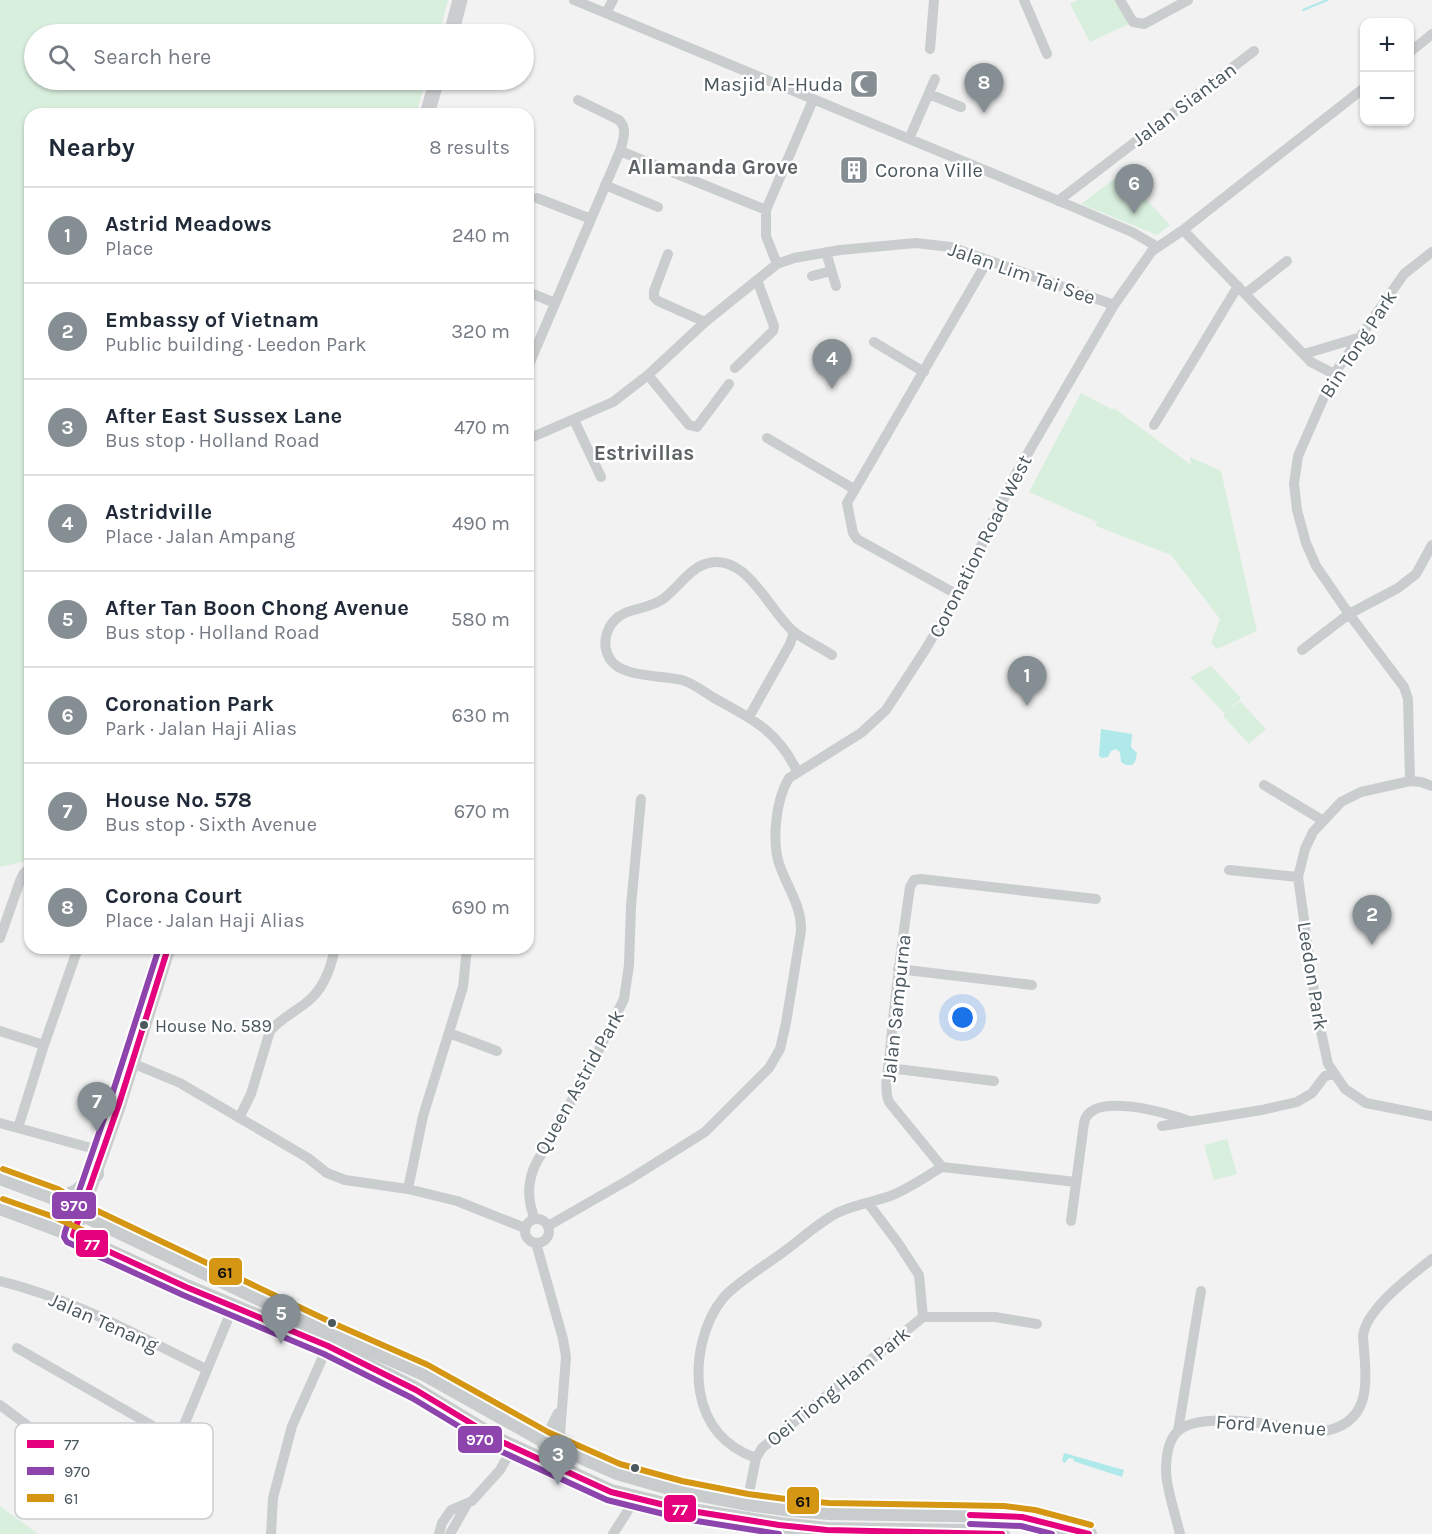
<!DOCTYPE html>
<html lang="en">
<head>
<meta charset="utf-8">
<style>
  :root { --surface:#fff; --page:#f2f2f3; --text:#1f2937; --muted:#747a83; --line:#e0e1e3; --accent:#858e92 }
  body { margin:0; font-family:Karla,sans-serif; background:var(--page); color:var(--text) }
  .controls { position:absolute; right:18px; top:18px; display:grid; overflow:hidden; border-radius:12px; box-shadow:0 2px 4px #0004 }
  .controls button { width:54px; height:54px; display:grid; place-items:center; padding:0; border:0; border-bottom:2px solid var(--line); background:var(--surface); color:var(--text); font:30px sans-serif }
  .you { position:absolute; left:963px; top:1018px; width:21px; height:21px; margin:-15px; border:4px solid #fff; border-radius:50%; background:#1a73e8; box-shadow:0 0 0 9px #1a73e833 }
  .badge { display:grid; place-items:center; width:39px; height:39px; border-radius:50%; background:var(--accent); color:#fff; font-size:20px; font-weight:700 }
  .pin { position:absolute; translate:-50% -50px; filter:drop-shadow(0 2px 3px #0008) }
  .pin::after { content:''; position:absolute; top:32px; width:21px; height:18px; background:inherit; clip-path:polygon(0 0,100% 0,50% 100%) }
  .list { margin:0; padding:0; list-style:none }
  h2 { display:flex; justify-content:space-between; align-items:center; height:78px; margin:0; padding:0 24px; font-size:26px }
  h2 small { font-size:20px; font-weight:400; color:var(--muted) }
  .list li { display:grid; grid-template-columns:39px 1fr auto; gap:18px; align-items:center; box-sizing:border-box; height:96px; padding:0 24px; border-top:2px solid var(--line) }
  .list b { display:block; font-size:22px; white-space:nowrap }
  .list p { margin:0; font-size:20px; white-space:nowrap; color:var(--muted) }
  .list em { font-size:20px; font-style:normal; color:var(--muted) }
  .icon { flex:none; width:33px; height:33px; fill:none; stroke:currentColor; stroke-width:2; stroke-linecap:round; stroke-linejoin:round }
  .map { position:relative; flex:none; width:1432px; height:1534px; overflow:hidden }
  .search { position:absolute; background:var(--surface); box-shadow:0 2px 4px #0004; left:24px; top:24px; width:510px; height:66px; display:flex; align-items:center; gap:15px; box-sizing:border-box; padding:0 21px; border-radius:33px; color:var(--muted); font-size:22px }
  .panel { position:absolute; background:var(--surface); box-shadow:0 2px 4px #0004; left:24px; top:108px; width:510px; height:846px; border-radius:18px }
  .map>svg:first-child { display:block }
</style>
</head>
<body>
<div class="map">
<svg width="1432" height="1534" viewBox="0 0 1432 1534">
  <rect width="100%" height="100%" fill="#f2f2f2"/>
  <path fill="#d9efdd" d="M 0,0 L 448,0 L 439,34 L 34,34 L 34,80 L 426,80 L 416,114 L 30,114 L 30,860 L 0,867 Z
    M 1078,0 L 1120,0 L 1133,22 L 1090,42 L 1070,4 Z
    M 1122,173 L 1170,225 L 1157,235 L 1081,204 Z
    M 1081,393 L 1113,410 L 1114,408 L 1191,465 L 1190,457 L 1221,471 L 1257,631 L 1217,649 L 1211,643 L 1220,619 L 1171,555 L 1096,526 L 1097,522 L 1029,492 Z
    M 1211,666 L 1241,698 L 1227,712 L 1240,701 L 1266,729 L 1249,744 L 1223,716 L 1225,714 L 1190,677 Z
    M 1227,1139 L 1237,1174 L 1214,1180 L 1204,1145 Z
    M 0,1506 L 38,1534 L 0,1534 Z"/>
  <path fill="#b0e9ea" d="M 1101,729 L 1132,734 L 1131,747 L 1137,753 L 1135,762 L 1132,765 L 1126,765 L 1121,762 L 1120,752 L 1116,749 L 1111,751 L 1108,757 L 1102,758 L 1099,756 Z
    M 1064,1453 L 1124,1470 L 1122,1477 L 1073,1461 L 1074,1459 L 1069,1458 L 1065,1463 L 1062,1461 Z"/>
  <g fill="none" stroke-linecap="round" stroke-linejoin="round">
    <path stroke="#b0e9ea" stroke-width="2" d="M 1303,10 L 1327,0"/>
    <path stroke="#cacdce" stroke-width="10" d="M 574,0 L 1071,206 L 1132,232 L 1156,246
      M 1024,0 L 1047,54
      M 1120,0 L 1133,22 L 1144,24 L 1188,0
      M 606,13 L 613,0
      M 930,49 L 934,0
      M 1410,52 L 1432,34
      M 929,94 L 961,107
      M 909,139 L 935,79
      M 620,151 L 766,210
      M 605,185 L 658,207
      M 537,198 L 591,219
      M 1058,201 L 1254,51
      M 1183,230 L 1311,362 L 1334,374
      M 826,252 L 836,286
      M 668,254 L 654,291 L 654,297 L 658,301 L 705,322
      M 777,264 L 766,236 L 766,210 L 813,100
      M 812,276 L 831,271
      M 528,292 L 555,303
      M 1245,294 L 1287,261
      M 874,342 L 924,372
      M 1304,354 L 1358,338
      M 528,367 L 620,151 C 623,140 628,129 619,120 L 578,100
      M 735,368 L 773,331 L 774,326 L 757,280
      M 648,375 L 689,425 L 697,427 L 729,384
      M 574,420 L 601,477
      M 1154,425 L 1238,286
      M 767,438 L 854,489
      M 528,439 L 613,402 L 648,375 L 705,322 L 777,264 L 794,258 L 840,250 L 916,243 L 951,247 L 1114,305
      M 958,595 L 857,539 L 853,533 L 847,503 L 988,260
      M 1302,650 L 1349,614 L 1398,588 L 1416,574 L 1432,545
      M 749,717 L 790,644 L 794,632
      M 797,771 C 777,730 752,719 714,698 C 704,692 693,683 682,680 C 663,675 621,678 610,659 C 600,643 607,621 625,613 C 637,608 652,607 663,599 C 677,589 688,570 705,564 C 745,550 768,609 793,631 C 804,640 820,647 832,655
      M 1410,781 L 1408,699 L 1404,687 L 1349,614 L 1316,566 L 1306,543 L 1297,510 L 1294,484 L 1298,456 L 1334,374 L 1404,274 L 1432,252
      M 1264,785 L 1322,820
      M 1432,786 L 1421,782 L 1410,781 L 1361,792 L 1341,802 L 1313,832 L 1305,849 L 1298,877 L 1317,1013 L 1328,1064 L 1345,1089 L 1366,1103 L 1432,1116
      M 1229,870 L 1298,877
      M 0,938 L 20,881 L 24,873 L 30,868
      M 898,969 L 1032,985
      M 0,1031 L 44,1045
      M 449,1033 L 497,1051
      M 132,1063 L 180,1083 L 197,1093 L 308,1158 L 327,1173 L 345,1180 L 408,1189 L 457,1201 L 525,1228
      M 889,1068 L 994,1081
      M 239,1118 L 251,1094 L 270,1031 C 280,1019 295,1012 307,1002 C 324,989 331,968 335,948
      M 0,1123 L 102,1151
      M 1162,1126 L 1262,1110 L 1297,1102 L 1312,1093 L 1325,1076 L 1334,1074
      M 18,1128 L 44,1045 L 78,948
      M 1076,1182 L 942,1167 L 889,1102 C 883,1088 889,1066 890,1051 C 895,996 902,942 910,887 L 914,880 L 921,879 L 1096,899
      M 408,1189 L 423,1116 L 463,987 L 467,948
      M 868,1203 L 898,1243 L 919,1275 L 923,1317
      M 535,1219 C 525,1196 528,1172 543,1152 L 590,1068 L 624,999 L 629,965 L 631,906 L 641,799
      M525 1231a12 12 0 1 1 24 0a12 12 0 1 1-24 0Z
      M 1071,1221 L 1084,1123 C 1090,1090 1168,1113 1189,1121
      M 548,1226 L 630,1179 L 705,1132 L 769,1068 L 780,1049 L 786,1023 L 801,931 C 802,908 789,890 781,869 C 771,845 775,801 789,778 L 861,733 L 886,710 L 925,650 L 958,595 L 1013,479 L 1114,305 L 1152,251 L 1183,230 L 1364,88
      M 536,1243 L 563,1339 L 566,1357 L 559,1447
      M 0,1281 C 72,1298 140,1337 206,1369
      M 17,1348 L 179,1441
      M 0,1405 L 140,1510 L 146,1510 L 150,1507 L 233,1307
      M 1178,1431 L 1201,1291
      M 542,1445 L 558,1413
      M 756,1458 C 725,1447 706,1426 700,1392 C 695,1361 703,1322 724,1297 C 735,1284 767,1264 782,1253 C 800,1240 818,1223 837,1213 C 853,1205 873,1202 890,1196 C 908,1189 925,1177 942,1167
      M 747,1503 L 756,1458 L 762,1448 L 923,1317 L 995,1317 L 1037,1324
      M 271,1534 L 273,1498 L 292,1426 L 330,1341
      M 439,1534 L 442,1523 L 451,1510 L 472,1501 L 500,1470 L 513,1447
      M 450,1534 L 467,1504
      M 613,1534 L 636,1498
      M 1180,1534 C 1176,1517 1166,1487 1166,1471 C 1166,1459 1168,1441 1177,1432 C 1200,1408 1288,1428 1320,1432 C 1375,1424 1366,1379 1363,1337 C 1364,1310 1412,1275 1432,1259"/>
    <path stroke="#cbcdcf" stroke-width="15" d="M 451,34 L 460,0
      M 427,114 L 437,80
      M 73,1235 L 119,1104 L 168,948"/>
    <path stroke="#c8cccd" stroke-width="16" d="M 0,1177 L 54,1197 L 81,1213 L 333,1333 L 424,1373 L 544,1440 L 617,1472 L 680,1490 L 747,1503 L 792,1509 L 829,1512 L 1003,1515 L 1033,1519 L 1089,1534
      M 54,1197 C 75,1198 82,1188 96,1174
      M 0,1207 L 59,1229 L 186,1287 L 328,1346 L 416,1390 L 502,1442 L 611,1492 L 685,1510 L 779,1525 L 827,1530 L 967,1532 L 1002,1534"/>
    <g stroke="#fff" stroke-width="10">
      <path id="bus-1" d="M 168,948 L 119,1104 L 73,1235 L 186,1287 L 328,1346 L 416,1390 L 502,1442 L 611,1492 L 685,1510 L 779,1525 L 827,1530 L 1002,1534
        M 970,1515 L 1022,1517 L 1089,1534"/>
    </g>
    <g stroke="#fff" stroke-width="10">
      <path id="bus-2" d="M 159,948 L 110,1101 L 65,1232 L 64,1237 L 67,1242 L 183,1295 L 324,1354 L 412,1398 L 498,1450 L 607,1500 L 684,1519 L 779,1534
        M 970,1524 L 1021,1526 L 1052,1534"/>
    </g>
    <g stroke="#fff" stroke-width="10">
      <path id="bus-3" d="M 3,1169 L 58,1189 L 85,1205 L 337,1325 L 428,1365 L 548,1432 L 620,1464 L 682,1481 L 748,1494 L 793,1500 L 829,1503 L 1004,1506 L 1035,1510 L 1091,1525
        M 3,1199 L 54,1217 L 104,1240"/>
    </g>
    <use href="#bus-1" stroke="#e5007d" stroke-width="6"/>
    <use href="#bus-2" stroke="#8e44ad" stroke-width="6"/>
    <use href="#bus-3" stroke="#d49613" stroke-width="6"/>
  </g>
  <defs>
    <g id="mosque-square" transform="scale(1.5)"><rect x="-9" y="-9" width="18" height="18" rx="4" fill="#858e92" stroke="#fff"/><path d="M3.5-4.9A6 6 0 1 0 3.5 4.9A5 5 0 1 1 3.5-4.9Z" fill="#fff"/></g>
    <g id="building-square" transform="scale(1.5)"><rect x="-9" y="-9" width="18" height="18" rx="4" fill="#858e92" stroke="#fff"/><path d="M-4-6H4V6H1V3H-1V6H-4ZM-2.5-4.3h1.7v1.8h-1.7ZM.8-4.3h1.7v1.8H.8ZM-2.5-1h1.7V.8h-1.7ZM.8-1h1.7V.8H.8Z" fill="#fff"/></g>
  </defs>
  <g fill-rule="evenodd">
    <use href="#mosque-square" x="864" y="84"/>
    <use href="#building-square" x="854" y="170"/>
  </g>
  <g fill="#4a585e" stroke="#fff" stroke-width="2">
    <circle cx="144" cy="1025" r="5"/>
    <circle cx="332" cy="1323" r="5"/>
    <circle cx="635" cy="1468" r="5"/>
  </g>
  <g text-anchor="middle" stroke-width="5" stroke-linejoin="round" paint-order="stroke">
    <g font-size="18" fill="#4a585e" stroke="#fff" text-anchor="start">
      <text x="155" y="1032">House No. 589</text>
    </g>
    <g font-size="20" fill="#4a585e" stroke="#fff" text-anchor="end">
      <text x="843" y="91">Masjid Al-Huda</text>
      <text x="875" y="177" text-anchor="start">Corona Ville</text>
    </g>
    <g font-size="20" fill="#4a585e" stroke="#fff">
      <text transform="translate(1184 104) rotate(-37)" y="7">Jalan Siantan</text>
      <text transform="translate(1022 273) rotate(19)" y="7">Jalan Lim Tai See</text>
      <text transform="translate(1358 344) rotate(-57)" y="7">Bin Tong Park</text>
      <text transform="translate(980 546) rotate(-63)" y="7">Coronation Road West</text>
      <text transform="translate(1313 976) rotate(81)" y="7">Leedon Park</text>
      <text transform="translate(896 1008) rotate(-84)" y="7">Jalan Sampurna</text>
      <text transform="translate(579 1082) rotate(-61)" y="7">Queen Astrid Park</text>
      <text transform="translate(104 1322) rotate(24)" y="7">Jalan Tenang</text>
      <text transform="translate(838 1386) rotate(-39)" y="7">Oei Tiong Ham Park</text>
      <text transform="translate(1271 1425) rotate(4)" y="7">Ford Avenue</text>
    </g>
    <g font-size="21" font-weight="bold" fill="#5e6366" stroke="#fff">
      <text x="713" y="174">Allamanda Grove</text>
      <text x="644" y="460">Estrivillas</text>
    </g>
  </g>
  <rect x="15" y="1423" width="198" height="96" rx="9" fill="#fff" stroke="#c9cdcf" stroke-width="1.5"/>
  <rect x="27" y="1440" width="27" height="8" fill="#e5007d"/>
  <rect x="27" y="1467" width="27" height="8" fill="#8e44ad"/>
  <rect x="27" y="1494" width="27" height="8" fill="#d49613"/>
  <g font-size="16" fill="#4a585e">
    <text x="64" y="1450">77</text>
    <text x="64" y="1477">970</text>
    <text x="64" y="1504">61</text>
  </g>
  <g stroke="#fff" stroke-width="2">
    <rect x="51" y="1191" width="46" height="29" rx="6" fill="#8e44ad"/>
    <rect x="75" y="1229" width="34" height="29" rx="6" fill="#e5007d"/>
    <rect x="208" y="1257" width="35" height="29" rx="6" fill="#d49613"/>
    <rect x="457" y="1425" width="46" height="29" rx="6" fill="#8e44ad"/>
    <rect x="786" y="1486" width="34" height="29" rx="6" fill="#d49613"/>
    <rect x="663" y="1494" width="34" height="29" rx="6" fill="#e5007d"/>
  </g>
  <g font-size="16" text-anchor="middle" font-weight="bold" fill="#fff">
    <text x="74" y="1211">970</text>
    <text x="92" y="1250">77</text>
    <text x="480" y="1445">970</text>
    <text x="680" y="1515">77</text>
  </g>
  <g font-size="16" text-anchor="middle" font-weight="bold" fill="#111">
    <text x="225" y="1278">61</text>
    <text x="803" y="1507">61</text>
  </g>
</svg>
<div class="controls">
<button>+</button>
<button>−</button>
</div>
<div class="you"></div>
<div class="pin badge" style="left:1027px;top:706px">1</div>
<div class="pin badge" style="left:1372px;top:945px">2</div>
<div class="pin badge" style="left:558px;top:1485px">3</div>
<div class="pin badge" style="left:832px;top:389px">4</div>
<div class="pin badge" style="left:281px;top:1344px">5</div>
<div class="pin badge" style="left:1134px;top:214px">6</div>
<div class="pin badge" style="left:97px;top:1132px">7</div>
<div class="pin badge" style="left:984px;top:113px">8</div>
<div class="search"><svg class="icon" aria-label="search" viewBox="0 0 24 24"><circle cx="10" cy="10" r="6"/><path d="M15 15l6 6"/></svg>Search here</div>
<section class="panel">
<h2>Nearby<small>8 results</small></h2>
<ul class="list">
<li><span class="badge">1</span><div><b>Astrid Meadows</b><p>Place</p></div><em>240 m</em></li>
<li><span class="badge">2</span><div><b>Embassy of Vietnam</b><p>Public building · Leedon Park</p></div><em>320 m</em></li>
<li><span class="badge">3</span><div><b>After East Sussex Lane</b><p>Bus stop · Holland Road</p></div><em>470 m</em></li>
<li><span class="badge">4</span><div><b>Astridville</b><p>Place · Jalan Ampang</p></div><em>490 m</em></li>
<li><span class="badge">5</span><div><b>After Tan Boon Chong Avenue</b><p>Bus stop · Holland Road</p></div><em>580 m</em></li>
<li><span class="badge">6</span><div><b>Coronation Park</b><p>Park · Jalan Haji Alias</p></div><em>630 m</em></li>
<li><span class="badge">7</span><div><b>House No. 578</b><p>Bus stop · Sixth Avenue</p></div><em>670 m</em></li>
<li><span class="badge">8</span><div><b>Corona Court</b><p>Place · Jalan Haji Alias</p></div><em>690 m</em></li>
</ul>
</section>
</div>
</body>
</html>
